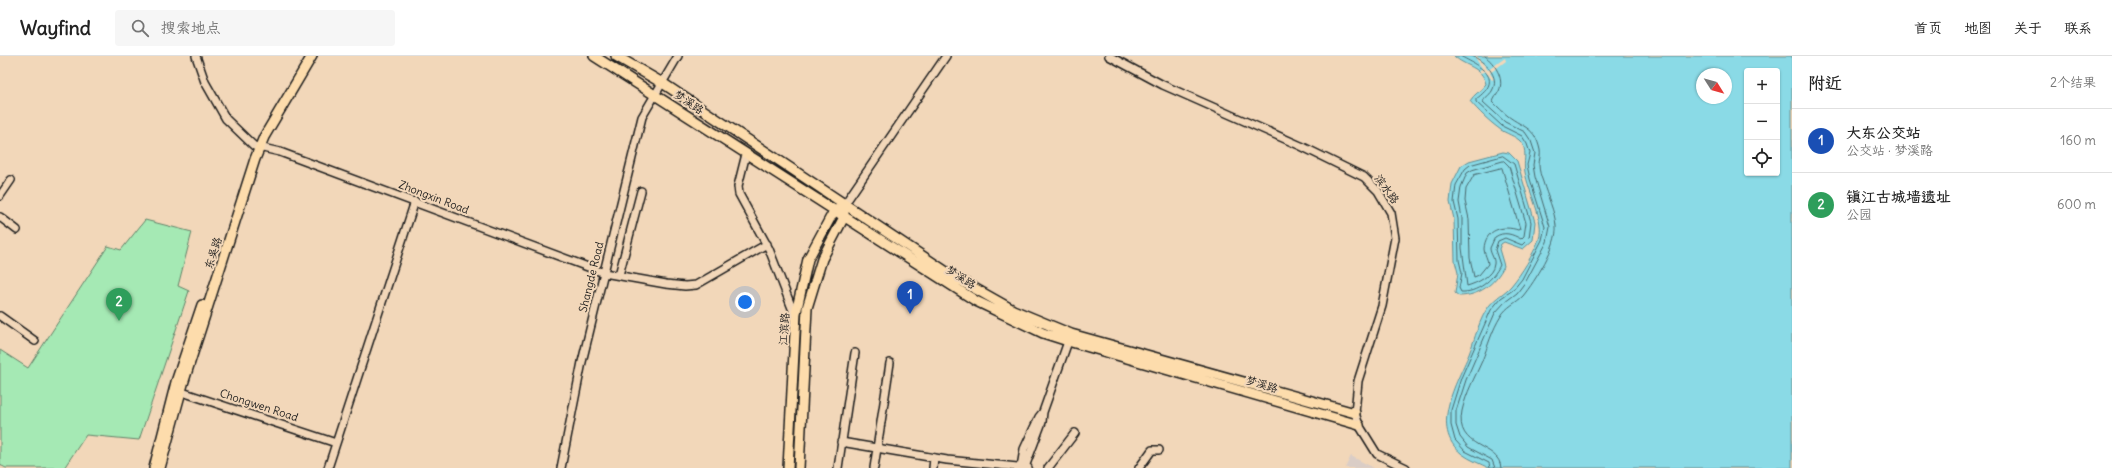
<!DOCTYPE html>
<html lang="zh">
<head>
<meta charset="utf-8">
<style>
  :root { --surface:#fff; --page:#f6f6f6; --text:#222; --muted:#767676; --line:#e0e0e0; --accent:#7c3aed }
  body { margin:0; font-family:Delius,"LXGW WenKai TC",sans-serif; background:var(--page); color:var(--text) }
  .controls { position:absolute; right:12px; top:12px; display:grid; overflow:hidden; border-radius:4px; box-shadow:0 1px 3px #0004 }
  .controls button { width:36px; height:36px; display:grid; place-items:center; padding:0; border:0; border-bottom:1px solid var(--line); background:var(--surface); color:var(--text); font:20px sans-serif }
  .compass { position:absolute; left:1696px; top:12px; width:36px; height:36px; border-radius:50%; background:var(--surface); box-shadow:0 1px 3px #0004; rotate:127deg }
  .you { position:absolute; left:745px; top:246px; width:14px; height:14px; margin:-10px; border:3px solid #fff; border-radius:50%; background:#1a73e8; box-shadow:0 0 0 6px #1a73e833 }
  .badge { display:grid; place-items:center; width:26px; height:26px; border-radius:50%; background:var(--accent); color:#fff; font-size:13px; font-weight:700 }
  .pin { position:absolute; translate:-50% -33px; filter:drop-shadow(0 1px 2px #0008) }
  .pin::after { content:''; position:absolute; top:21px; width:14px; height:12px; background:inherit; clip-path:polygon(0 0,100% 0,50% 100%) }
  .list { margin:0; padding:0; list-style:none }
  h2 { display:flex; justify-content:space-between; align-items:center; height:52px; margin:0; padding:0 16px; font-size:17px }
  h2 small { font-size:13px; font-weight:400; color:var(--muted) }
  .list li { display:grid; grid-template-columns:26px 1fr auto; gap:12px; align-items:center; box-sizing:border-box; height:64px; padding:0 16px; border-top:1px solid var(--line) }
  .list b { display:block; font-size:15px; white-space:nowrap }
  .list p { margin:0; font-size:13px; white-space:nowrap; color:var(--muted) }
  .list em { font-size:13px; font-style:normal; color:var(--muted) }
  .icon { flex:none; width:22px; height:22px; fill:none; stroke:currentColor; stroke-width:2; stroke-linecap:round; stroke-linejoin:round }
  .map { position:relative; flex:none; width:1792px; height:412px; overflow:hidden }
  header { display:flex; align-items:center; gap:24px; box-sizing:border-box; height:56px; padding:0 20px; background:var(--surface); border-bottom:1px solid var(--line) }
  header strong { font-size:19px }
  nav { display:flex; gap:22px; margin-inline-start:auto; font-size:14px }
  .search { width:280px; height:36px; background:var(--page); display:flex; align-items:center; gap:10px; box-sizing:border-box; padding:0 14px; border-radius:4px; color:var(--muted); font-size:15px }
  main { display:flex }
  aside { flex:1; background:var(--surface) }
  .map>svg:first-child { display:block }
</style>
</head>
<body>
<header>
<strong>Wayfind</strong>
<div class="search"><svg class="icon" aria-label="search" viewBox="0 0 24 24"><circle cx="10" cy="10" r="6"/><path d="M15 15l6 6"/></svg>搜索地点</div>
<nav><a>首页</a><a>地图</a><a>关于</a><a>联系</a></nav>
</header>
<main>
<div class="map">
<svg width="1792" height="412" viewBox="0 0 1792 412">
  <rect width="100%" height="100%" fill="#f2d7b9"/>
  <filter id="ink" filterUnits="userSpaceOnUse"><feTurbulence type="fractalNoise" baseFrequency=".025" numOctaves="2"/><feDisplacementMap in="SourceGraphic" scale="8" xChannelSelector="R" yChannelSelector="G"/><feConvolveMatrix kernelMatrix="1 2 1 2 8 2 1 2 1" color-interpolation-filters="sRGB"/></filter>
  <g filter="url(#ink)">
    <path fill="#dacdc6" d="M 1351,400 L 1374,412 L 1345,412 Z"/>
    <path fill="#a5e9b4" stroke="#608268" d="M 145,164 L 192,176 L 178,230 L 189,235 L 139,384 L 86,379 L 64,412 L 6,412 L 0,409 L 0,294 L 28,312 L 108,190 L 121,194 Z"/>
    <path fill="#8adae6" stroke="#5e8e95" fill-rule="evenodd" d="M 1454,0 L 1792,0 L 1792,412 L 1489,412 C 1481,408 1470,404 1462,398 C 1429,372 1457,327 1469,298 C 1475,283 1479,263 1489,250 C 1496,241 1505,237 1511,230 C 1522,217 1533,199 1539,183 C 1545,164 1528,135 1525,116 C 1523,106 1527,98 1523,89 C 1519,81 1509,79 1501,74 C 1491,67 1478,55 1470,45 C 1474,38 1481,35 1486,28 C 1482,10 1465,11 1454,0 ZM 1747,15 L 1777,15 L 1777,117 L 1747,117 ZM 1702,18 L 1726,18 L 1726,42 L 1702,42 Z
      M 1503,96 L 1509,97 L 1517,105 L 1535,166 L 1533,184 L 1523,193 L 1504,186 L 1501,188 L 1499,193 L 1504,210 C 1495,228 1479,240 1459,240 L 1455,237 L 1458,217 L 1455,205 L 1454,163 L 1450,146 L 1452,128 L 1461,110 L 1469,105 Z"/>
    <path fill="#f2d7b9" d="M 1474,0 L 1477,0 L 1488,14 L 1505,2 L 1506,5 L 1490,17 L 1494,23 L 1492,24 L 1485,15 L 1481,17 L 1479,15 L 1482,12 Z"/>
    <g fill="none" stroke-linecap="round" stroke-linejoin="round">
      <path stroke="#48686d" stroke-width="1" d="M 1460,0 C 1481,11 1505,22 1476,43 L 1476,46 L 1502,70 L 1522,80 L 1527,88 L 1530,97 L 1527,109 L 1530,123 L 1545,171 L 1542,184 L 1522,223 L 1513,234 L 1501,242 L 1491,254 L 1461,322 L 1451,354 L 1451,369 L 1455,384 L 1465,395 L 1489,407 L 1490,412
        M 1472,0 C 1484,5 1501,20 1492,35 C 1490,39 1484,42 1483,46 L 1505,66 L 1525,76 L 1531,85 L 1535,97 L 1533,109 L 1535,121 L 1550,171 L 1547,186 L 1526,225 L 1517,237 L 1505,246 L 1495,257 L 1466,324 L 1456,355 L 1456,369 L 1460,381 L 1468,391 L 1492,404 L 1495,412
        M 1485,0 C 1494,7 1505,22 1499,35 C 1497,39 1494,42 1493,46 C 1498,51 1503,56 1508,60 C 1524,72 1535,71 1540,94 C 1541,99 1539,104 1539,109 C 1539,114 1541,121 1543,126 C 1547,140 1555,155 1556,170 C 1558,189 1535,225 1523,240 C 1516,247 1506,251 1501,260 C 1492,274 1488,290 1482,305 C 1475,321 1466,337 1462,355 C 1454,394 1500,387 1501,412
        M 1503,100 L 1514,108 L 1531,166 L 1529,182 L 1522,189 L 1505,182 L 1498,185 L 1495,194 L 1500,209 C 1493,224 1477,237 1461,236 L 1459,232 L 1462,217 L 1459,204 L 1458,163 L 1454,146 L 1456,129 L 1465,113 L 1470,109 Z
        M 1504,105 L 1509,110 L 1526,167 L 1524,180 L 1521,183 C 1512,178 1504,175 1495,181 L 1490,192 C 1490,198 1495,202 1494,208 C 1493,220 1477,227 1467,230 L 1462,192 L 1462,162 L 1459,146 L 1461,131 L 1467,117 L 1472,114 Z
        M 1502,112 L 1520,173 L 1518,174 C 1503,169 1485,173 1484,193 C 1484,198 1488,203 1488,208 L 1479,219 L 1474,221 L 1470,202 L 1469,163 L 1465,145 L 1466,133 L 1474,119 Z"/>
      <g stroke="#1c1c1c" stroke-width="10">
        <path id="minor" d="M 196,0 L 205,26 L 226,63 L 254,90 L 280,96 L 604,217 L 666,228 L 685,230 L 696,229 L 767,188
          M 1109,0 L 1163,29 L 1301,90 L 1364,121 L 1378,135 L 1391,157 L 1395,182 L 1382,250 L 1358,325 L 1355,357 L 1359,369 L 1377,398 L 1406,412
          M 746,98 L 738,130 L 739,138 L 769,193 L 795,260
          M 0,140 L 11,124
          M 844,149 L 946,0
          M 0,161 L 17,174
          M 619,219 L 641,135
          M 0,260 L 35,285
          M 176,334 L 336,387
          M 841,386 L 947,404 L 1028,412
          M 1021,411 L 1024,393 L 1039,361 L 1043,356
          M 1025,411 L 1042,366 L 1043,356 L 1070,280
          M 328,412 L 415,145
          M 561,412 L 582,306 L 642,61 L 678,0
          M 838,412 L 855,297
          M 874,412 L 890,307
          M 933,412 L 934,402
          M 1048,412 L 1075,377
          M 1139,412 L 1152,394 L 1159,394"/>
      </g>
      <g stroke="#1c1c1c" stroke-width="12">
        <path id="major" d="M 594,0 L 976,245 L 1043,277 L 1068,285 L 1359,369
          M 616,0 L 664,28 L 951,219 L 1013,254 L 1071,278 L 1355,357
          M 154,412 L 176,326 L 202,249
          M 160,412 L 183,328 L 255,103 L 264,81 L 312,0
          M 788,412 L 796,257 L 808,203 L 834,155 L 838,153
          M 799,412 L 807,252 L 822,203 L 844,161 L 844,156"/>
      </g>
      <use href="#minor" stroke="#f2d7b9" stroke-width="7"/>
      <use href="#major" stroke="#fddcac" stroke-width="9"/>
    </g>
  </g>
  <g text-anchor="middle" stroke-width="4" stroke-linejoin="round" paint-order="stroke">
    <g font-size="11" fill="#1c1c1c" stroke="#f2d7b9">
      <text transform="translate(689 46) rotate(34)" y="4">梦溪路</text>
      <text transform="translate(1387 133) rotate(54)" y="4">滨水路</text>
      <text transform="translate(434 141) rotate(21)" y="4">Zhongxin Road</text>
      <text transform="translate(213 197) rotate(-72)" y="4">东吴路</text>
      <text transform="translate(591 221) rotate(-76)" y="4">Shangde Road</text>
      <text transform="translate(961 221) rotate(33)" y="4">梦溪路</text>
      <text transform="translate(784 273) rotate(-86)" y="4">江滨路</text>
      <text transform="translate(1262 328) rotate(17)" y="4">梦溪路</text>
      <text transform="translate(259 349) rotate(18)" y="4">Chongwen Road</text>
    </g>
  </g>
</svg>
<div class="controls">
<button>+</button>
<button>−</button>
<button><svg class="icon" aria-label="locate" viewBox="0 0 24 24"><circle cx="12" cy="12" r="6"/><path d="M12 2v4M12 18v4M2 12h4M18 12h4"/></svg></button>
</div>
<svg class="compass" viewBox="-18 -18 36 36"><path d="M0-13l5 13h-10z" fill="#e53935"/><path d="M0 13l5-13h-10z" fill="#767676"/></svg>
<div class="you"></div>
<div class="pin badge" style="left:910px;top:258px;background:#1a4fb4">1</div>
<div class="pin badge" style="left:119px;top:265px;background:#2e9e5b">2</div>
</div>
<aside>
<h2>附近<small>2个结果</small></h2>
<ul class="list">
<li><span class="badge" style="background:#1a4fb4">1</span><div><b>大东公交站</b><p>公交站 · 梦溪路</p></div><em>160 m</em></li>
<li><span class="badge" style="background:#2e9e5b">2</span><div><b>镇江古城墙遗址</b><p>公园</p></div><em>600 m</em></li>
</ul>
</aside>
</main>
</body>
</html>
